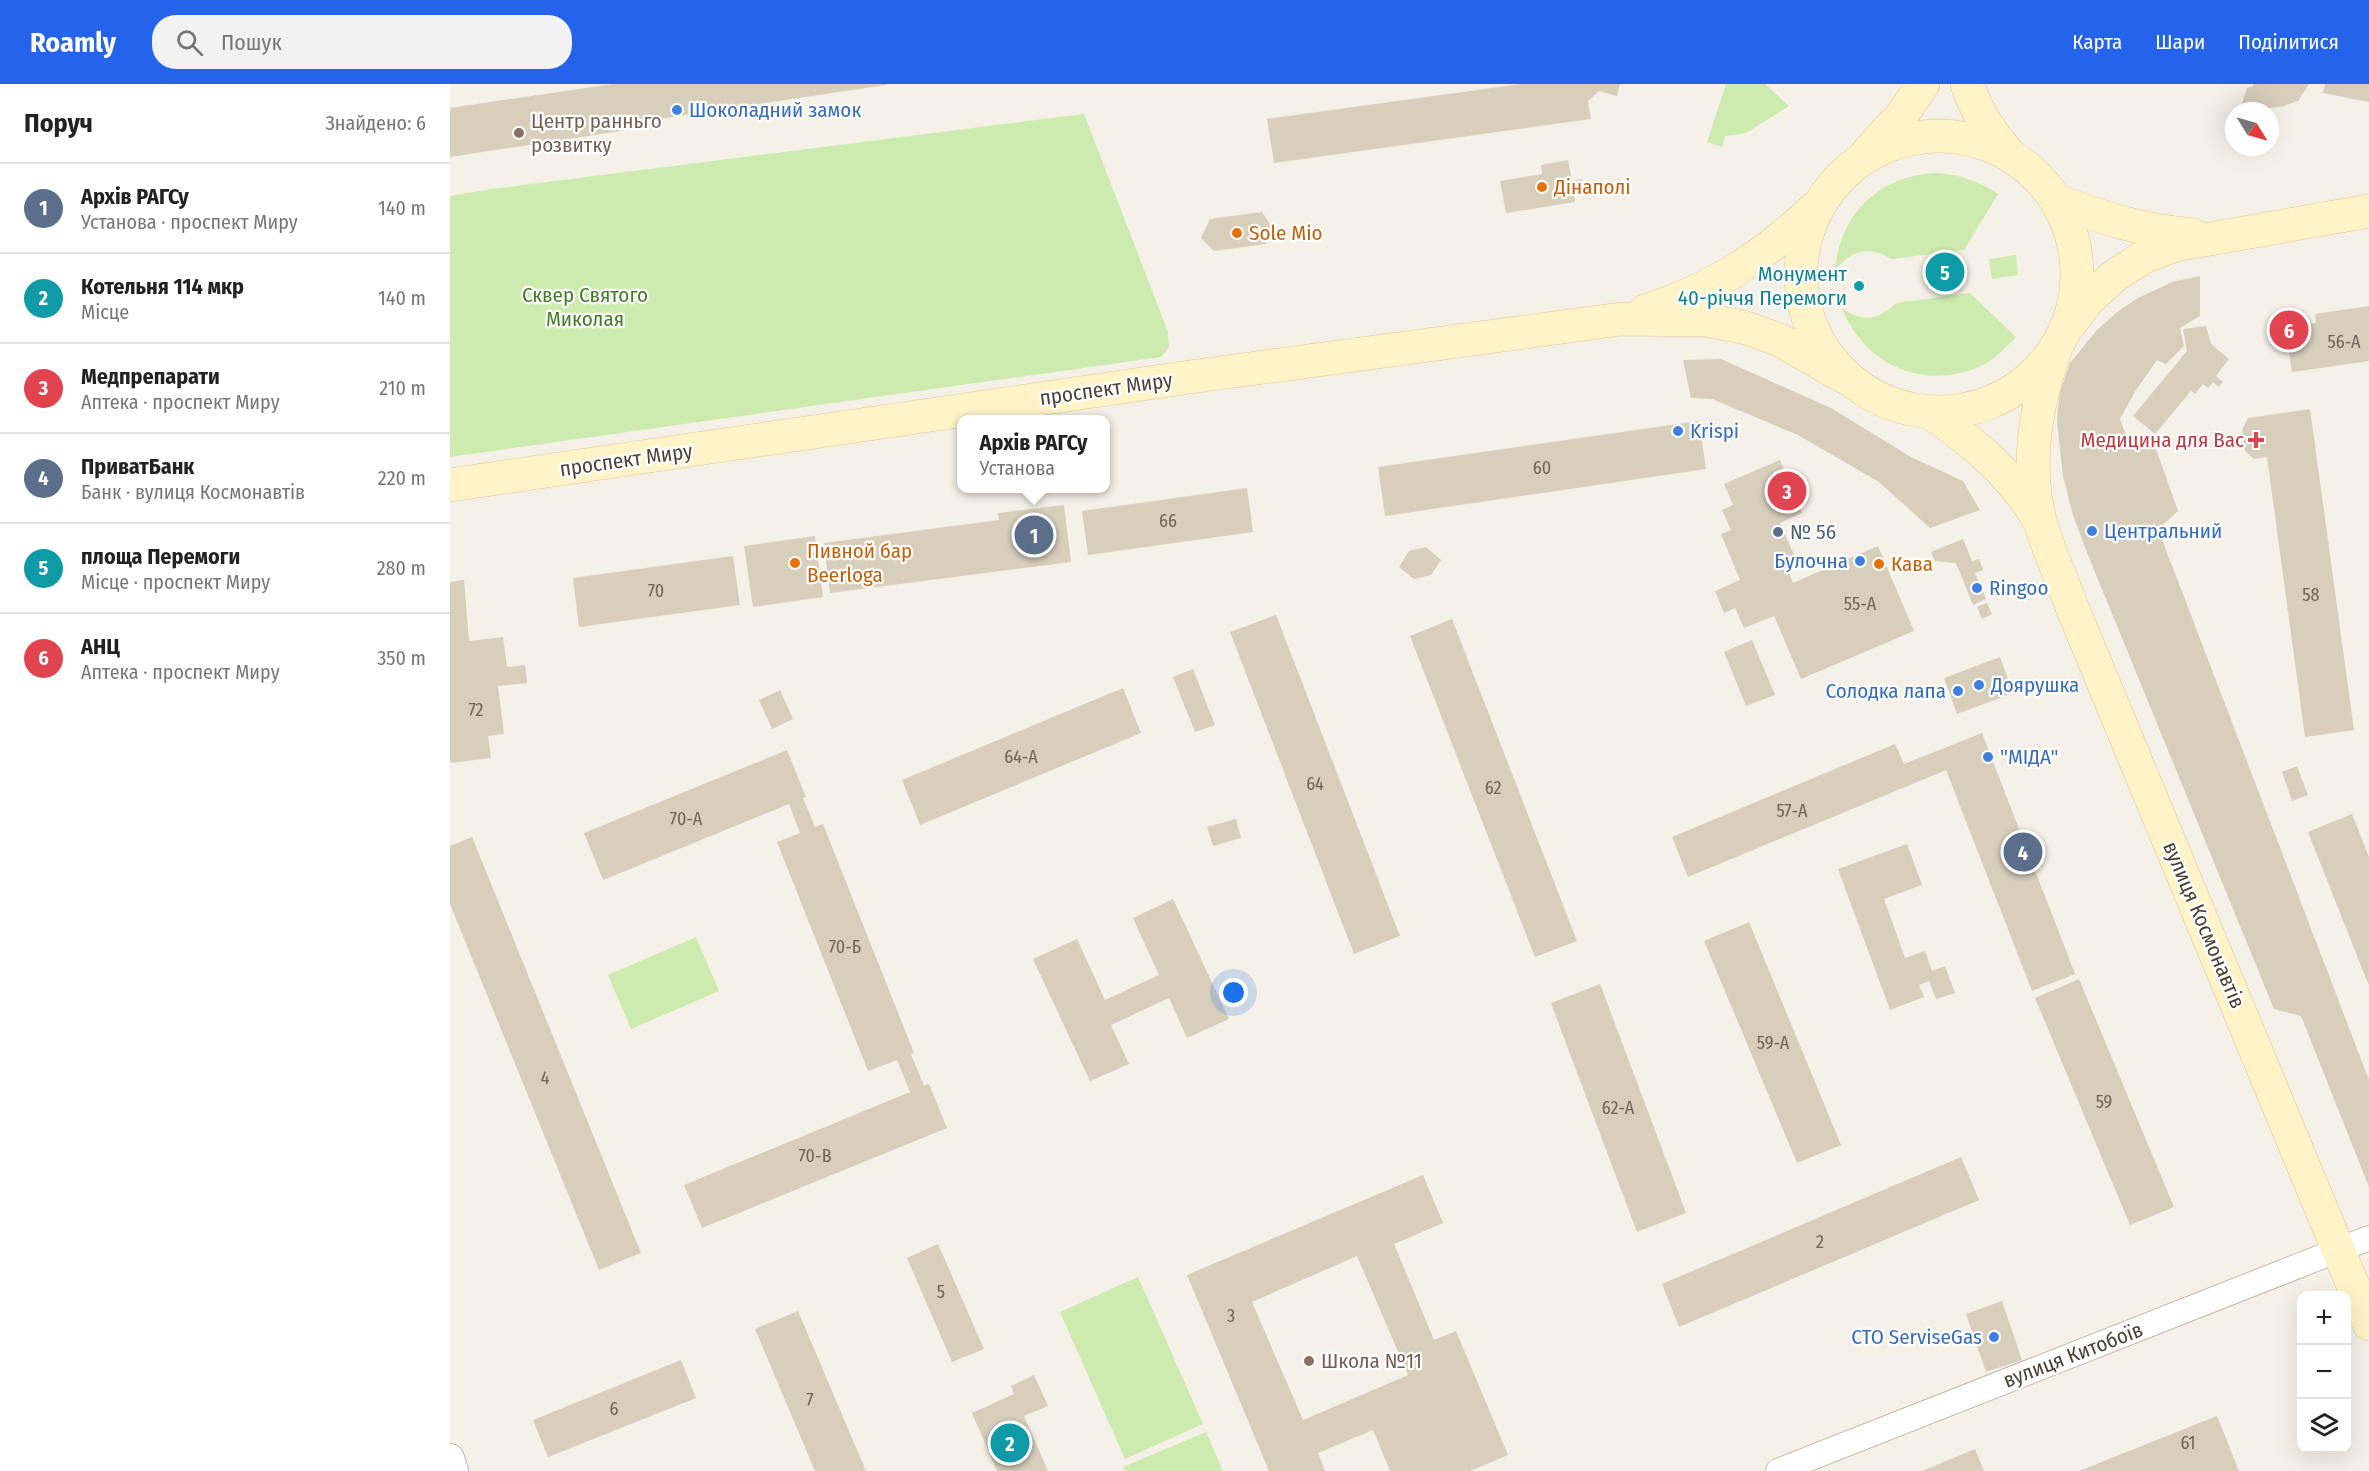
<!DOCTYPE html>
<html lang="uk">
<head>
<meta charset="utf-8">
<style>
  :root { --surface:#fff; --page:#f2f2f2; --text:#222; --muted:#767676; --line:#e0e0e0; --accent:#2563eb }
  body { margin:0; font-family:"Fira Sans Condensed",sans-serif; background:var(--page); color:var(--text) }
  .controls { position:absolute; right:18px; bottom:18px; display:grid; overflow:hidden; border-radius:12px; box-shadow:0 6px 24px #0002 }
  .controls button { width:54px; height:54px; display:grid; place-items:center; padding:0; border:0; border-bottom:2px solid var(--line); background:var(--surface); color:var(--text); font:30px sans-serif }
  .compass { position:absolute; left:1775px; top:18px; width:54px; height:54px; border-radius:50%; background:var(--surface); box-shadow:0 6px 24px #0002; rotate:127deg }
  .you { position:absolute; left:784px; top:909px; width:21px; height:21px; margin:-15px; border:4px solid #fff; border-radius:50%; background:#1a73e8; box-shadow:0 0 0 9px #1a73e833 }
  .badge { display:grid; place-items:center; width:39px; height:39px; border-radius:50%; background:var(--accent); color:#fff; font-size:20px; font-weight:700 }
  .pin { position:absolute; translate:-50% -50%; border:3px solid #fff; box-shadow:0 2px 6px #0006 }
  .popup { position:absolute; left:507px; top:331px; width:153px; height:78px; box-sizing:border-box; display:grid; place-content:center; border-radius:12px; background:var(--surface); filter:drop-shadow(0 2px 4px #0005); font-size:20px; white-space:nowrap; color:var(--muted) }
  .popup b { font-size:22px; color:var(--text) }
  .popup::after { content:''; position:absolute; left:50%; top:100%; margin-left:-12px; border:12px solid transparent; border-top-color:var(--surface) }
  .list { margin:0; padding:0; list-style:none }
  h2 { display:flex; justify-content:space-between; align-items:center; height:78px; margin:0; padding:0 24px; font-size:26px }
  h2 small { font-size:20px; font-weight:400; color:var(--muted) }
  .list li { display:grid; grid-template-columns:39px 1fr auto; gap:18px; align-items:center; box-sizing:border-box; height:90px; padding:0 24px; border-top:2px solid var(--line) }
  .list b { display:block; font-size:22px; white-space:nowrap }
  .list p { margin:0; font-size:20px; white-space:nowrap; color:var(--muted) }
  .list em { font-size:20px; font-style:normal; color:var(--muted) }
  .icon { flex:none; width:33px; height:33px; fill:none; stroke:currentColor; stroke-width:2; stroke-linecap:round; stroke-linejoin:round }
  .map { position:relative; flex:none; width:1919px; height:1387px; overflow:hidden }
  header { display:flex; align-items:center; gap:36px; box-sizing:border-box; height:84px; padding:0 30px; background:var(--accent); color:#fff }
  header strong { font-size:28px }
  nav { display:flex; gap:33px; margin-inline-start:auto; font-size:21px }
  .search { width:420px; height:54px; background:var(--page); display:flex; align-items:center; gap:15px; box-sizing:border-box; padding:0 21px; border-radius:24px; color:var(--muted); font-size:22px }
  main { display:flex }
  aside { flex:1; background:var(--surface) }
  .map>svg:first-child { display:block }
</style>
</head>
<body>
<header>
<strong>Roamly</strong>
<div class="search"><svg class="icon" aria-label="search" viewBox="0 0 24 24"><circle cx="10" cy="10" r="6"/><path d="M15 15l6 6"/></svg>Пошук</div>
<nav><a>Карта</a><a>Шари</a><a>Поділитися</a></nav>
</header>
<main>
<aside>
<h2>Поруч<small>Знайдено: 6</small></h2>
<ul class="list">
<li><span class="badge" style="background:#5c6f8a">1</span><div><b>Архів РАГСу</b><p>Установа · проспект Миру</p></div><em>140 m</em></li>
<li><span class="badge" style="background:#0f9aa8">2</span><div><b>Котельня 114 мкр</b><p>Місце</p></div><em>140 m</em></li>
<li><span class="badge" style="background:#e0444e">3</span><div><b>Медпрепарати</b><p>Аптека · проспект Миру</p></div><em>210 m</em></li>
<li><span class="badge" style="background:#5c6f8a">4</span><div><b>ПриватБанк</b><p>Банк · вулиця Космонавтів</p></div><em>220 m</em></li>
<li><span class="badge" style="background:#0f9aa8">5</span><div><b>площа Перемоги</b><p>Місце · проспект Миру</p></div><em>280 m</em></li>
<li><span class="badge" style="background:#e0444e">6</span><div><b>АНЦ</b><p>Аптека · проспект Миру</p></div><em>350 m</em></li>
</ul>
</aside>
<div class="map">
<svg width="1919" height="1387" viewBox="0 0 1919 1387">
  <rect width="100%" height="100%" fill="#f5f1e8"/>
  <path fill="#cdebae" d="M 1276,0 L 1315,0 L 1339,22 L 1296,49 L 1275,52 L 1272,63 L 1257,58 Z
    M 634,30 L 718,248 L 719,263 L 711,273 L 0,373 L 0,112 L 42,105 Z
    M 1487,89 C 1511,91 1529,97 1548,110 L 1514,166 L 1441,175 C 1420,161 1401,166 1385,186 C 1390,129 1430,91 1487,89 Z
    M 1566,171 L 1568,191 L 1542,195 L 1539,175 Z
    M 1520,209 L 1566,253 C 1556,263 1547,273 1535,280 C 1477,309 1414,282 1392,224 C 1411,239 1430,236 1446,219 Z
    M 246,853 L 269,907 L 181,945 L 158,891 Z
    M 688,1193 L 753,1340 L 675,1375 L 610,1228 Z
    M 756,1348 L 773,1387 L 675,1387 L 673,1383 Z"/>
  <path fill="#d7cebc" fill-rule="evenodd" d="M 162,0 L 436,0 L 436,1 L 169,41 L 170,47 L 0,73 L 0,24 Z
    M 1071,0 L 1170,0 L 1167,12 L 1149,7 L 1138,17 L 1141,35 L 824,79 L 817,35 Z
    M 1803,0 L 1859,0 L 1848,17 L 1834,22 L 1801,27 L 1792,20 L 1797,4 L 1803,2 Z
    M 1875,0 L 1919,0 L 1919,18 L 1873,9 Z
    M 1118,76 L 1122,97 L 1132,95 L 1134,109 L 1124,110 L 1125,118 L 1056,129 L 1050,97 L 1092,90 L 1091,81 Z
    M 812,128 L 823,144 L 816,160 L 764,167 L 751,154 L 760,135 Z
    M 1750,192 L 1750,232 L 1730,244 L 1734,262 L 1716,280 L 1707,276 L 1686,306 L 1670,335 L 1678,357 L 1701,351 L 1728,427 L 1708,445 L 1919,996 L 1919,1103 L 1851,932 L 1824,925 L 1638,471 L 1623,431 L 1613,392 L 1607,337 L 1608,323 L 1610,308 L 1620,279 L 1647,246 L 1666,229 L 1686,215 L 1722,198 Z
    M 1919,222 L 1919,277 L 1842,288 L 1835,243 L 1866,239 L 1865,230 Z
    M 1756,242 L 1761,260 L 1779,275 L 1766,292 L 1773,298 L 1768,303 L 1763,298 L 1758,304 L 1753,300 L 1745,310 L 1741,307 L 1705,350 L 1683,332 L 1737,267 L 1733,245 Z
    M 1271,275 L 1381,324 L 1461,373 L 1513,397 L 1530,426 L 1480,444 L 1429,398 L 1348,351 L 1262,315 L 1241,314 L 1233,276 Z
    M 1860,325 L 1904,646 L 1855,653 L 1817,373 L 1804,375 L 1795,367 L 1792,346 L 1798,334 Z
    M 1249,337 L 1256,385 L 935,432 L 928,383 Z
    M 1330,376 L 1352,429 L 1330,439 L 1345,473 L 1334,477 L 1343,499 L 1428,462 L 1464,547 L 1351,595 L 1324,532 L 1294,544 L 1285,524 L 1274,529 L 1265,507 L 1290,496 L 1271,450 L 1281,446 L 1272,426 L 1283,421 L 1274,400 Z
    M 797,404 L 803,448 L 638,471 L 632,427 Z
    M 614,421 L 621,478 L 380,509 L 374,459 L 549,436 L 548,429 Z
    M 365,452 L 373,513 L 303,523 L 294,462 Z
    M 1513,455 L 1522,477 L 1529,475 L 1533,486 L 1525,489 L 1536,515 L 1523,521 L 1506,479 L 1485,477 L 1481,468 Z
    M 976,463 L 991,476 L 981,491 L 964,495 L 949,483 L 959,467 Z
    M 283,472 L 290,521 L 129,543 L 123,494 Z
    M 14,496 L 19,557 L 53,553 L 57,583 L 75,581 L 77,599 L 48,602 L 54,650 L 38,652 L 41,674 L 0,679 L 0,498 Z
    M 1537,519 L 1542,530 L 1532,535 L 1527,523 Z
    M 826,531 L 950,852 L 904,870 L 780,548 Z
    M 1002,535 L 1127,857 L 1085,873 L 960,552 Z
    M 1302,556 L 1325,611 L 1296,622 L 1274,568 Z
    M 1550,573 L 1563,609 L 1507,630 L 1494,594 Z
    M 743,585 L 765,641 L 745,648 L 723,593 Z
    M 673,604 L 691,649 L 470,741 L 452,696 Z
    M 330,606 L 343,635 L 322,645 L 309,616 Z
    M 1532,649 L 1625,890 L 1582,907 L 1496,686 L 1238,793 L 1222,753 L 1445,660 L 1454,680 Z
    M 337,666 L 356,713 L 353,714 L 365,743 L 373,740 L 464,969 L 461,970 L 474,1002 L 479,1000 L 497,1044 L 252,1144 L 234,1101 L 460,1008 L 447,976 L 418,987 L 327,758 L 350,749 L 339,720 L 153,796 L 134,749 Z
    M 1847,682 L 1858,711 L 1842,717 L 1832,688 Z
    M 1902,730 L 1919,773 L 1919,902 L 1858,748 Z
    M 786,735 L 791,754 L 763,762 L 757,743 Z
    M 22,753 L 191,1169 L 149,1186 L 0,820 L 0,762 Z
    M 1457,760 L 1472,801 L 1434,815 L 1455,874 L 1475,867 L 1482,887 L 1495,882 L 1505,909 L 1486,915 L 1479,897 L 1469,901 L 1474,913 L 1440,926 L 1388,785 Z
    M 723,815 L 779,935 L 737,954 L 719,914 L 661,941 L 679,980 L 640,997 L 583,875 L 627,855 L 655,916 L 709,891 L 683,834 Z
    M 1299,838 L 1391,1061 L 1347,1079 L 1254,857 Z
    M 1629,895 L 1724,1123 L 1680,1141 L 1585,914 Z
    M 1150,900 L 1236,1129 L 1187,1148 L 1101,919 Z
    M 1511,1073 L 1529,1116 L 1229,1243 L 1212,1200 Z
    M 973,1091 L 993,1139 L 944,1160 L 984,1256 L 1006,1247 L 1058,1371 L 1020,1387 L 940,1387 L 923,1346 L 868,1369 L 875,1387 L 819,1387 L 737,1191 ZM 907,1172 L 958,1291 L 853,1336 L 802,1218 Z
    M 488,1160 L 534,1265 L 502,1278 L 457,1174 Z
    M 1552,1217 L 1572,1276 L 1536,1288 L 1516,1230 Z
    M 348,1227 L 416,1387 L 365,1387 L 305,1245 Z
    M 231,1276 L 246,1314 L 98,1373 L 83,1336 Z
    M 584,1291 L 598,1322 L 574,1332 L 598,1387 L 547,1387 L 522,1329 L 564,1310 L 561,1302 Z
    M 1767,1332 L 1789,1387 L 1629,1387 Z
    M 1525,1365 L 1534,1387 L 1472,1387 Z"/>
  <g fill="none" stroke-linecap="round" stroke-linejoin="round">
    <g stroke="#c1baa9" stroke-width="26">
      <path id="minor" d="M 1328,1387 L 1919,1154"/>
    </g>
    <g stroke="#c1baa9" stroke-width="30">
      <path id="tertiary" d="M 0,1374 L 4,1387"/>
    </g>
    <g stroke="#d8c895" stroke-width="34">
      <path id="secondary" d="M 1517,0 C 1526,27 1540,49 1559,70
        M1351 190a138 138 0 1 1 276 0a138 138 0 1 1-276 0Z
        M 1418,68 L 1452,31 L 1473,0
        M 1606,116 C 1655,135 1690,146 1742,151
        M 1195,227 C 1263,206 1314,172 1365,124
        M 1620,240 L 1637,217 L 1663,193 L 1692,174 L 1725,161 L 1919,127
        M 1605,267 C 1585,323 1575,382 1591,440 C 1599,468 1612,496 1622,523 L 1919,1240
        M 1479,328 C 1522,357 1560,388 1587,433
        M 0,401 L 740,293 L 1171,235 L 1256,236 L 1293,243 L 1330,256 L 1396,294"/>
    </g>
    <use href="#minor" stroke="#fff" stroke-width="24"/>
    <use href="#tertiary" stroke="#fff" stroke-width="28"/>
    <use href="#secondary" stroke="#fff4c7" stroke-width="33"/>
  </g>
  <g fill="#3f7fe0" stroke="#fff" stroke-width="2">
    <circle cx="227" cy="26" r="6"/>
    <circle cx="1228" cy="347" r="6"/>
    <circle cx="1642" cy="447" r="6"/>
    <circle cx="1410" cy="477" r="6"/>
    <circle cx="1527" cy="504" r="6"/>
    <circle cx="1529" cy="601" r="6"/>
    <circle cx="1508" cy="607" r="6"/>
    <circle cx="1538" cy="673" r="6"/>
    <circle cx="1544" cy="1253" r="6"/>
  </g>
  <g fill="#8d6e63" stroke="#fff" stroke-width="2">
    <circle cx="69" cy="49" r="6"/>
    <circle cx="859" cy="1277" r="6"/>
  </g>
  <g fill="#e8710a" stroke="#fff" stroke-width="2">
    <circle cx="1092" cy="103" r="6"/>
    <circle cx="787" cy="149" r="6"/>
    <circle cx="345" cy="479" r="6"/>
    <circle cx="1429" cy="480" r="6"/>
  </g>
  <circle fill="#0f9aa8" stroke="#fff" stroke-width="2" cx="1409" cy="202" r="6"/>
  <path fill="#e0444e" stroke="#fff" stroke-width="2" d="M1803 347h6v6h6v6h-6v6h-6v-6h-6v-6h6z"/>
  <circle fill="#5c6f8a" stroke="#fff" stroke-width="2" cx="1328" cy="448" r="6"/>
  <g text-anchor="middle" stroke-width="4.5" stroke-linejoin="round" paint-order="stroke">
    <g font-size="18" fill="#6c6558">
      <text x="1894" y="264">56-А</text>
      <text x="1092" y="390">60</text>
      <text x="718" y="443">66</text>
      <text x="206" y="513">70</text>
      <text x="1861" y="517">58</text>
      <text x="1410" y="526">55-А</text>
      <text x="26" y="632">72</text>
      <text x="571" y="679">64-А</text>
      <text x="865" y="706">64</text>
      <text x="1043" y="710">62</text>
      <text x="1342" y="733">57-А</text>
      <text x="236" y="741">70-А</text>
      <text x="395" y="869">70-Б</text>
      <text x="1323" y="965">59-А</text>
      <text x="95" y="1000">4</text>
      <text x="1654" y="1024">59</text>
      <text x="1168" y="1030">62-А</text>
      <text x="365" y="1078">70-В</text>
      <text x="1370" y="1164">2</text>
      <text x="491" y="1214">5</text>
      <text x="781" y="1238">3</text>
      <text x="360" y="1322">7</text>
      <text x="164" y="1331">6</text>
      <text x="1738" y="1365">61</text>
    </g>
    <g font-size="21" fill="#366cbe" stroke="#fff" text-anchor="start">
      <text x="239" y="33">Шоколадний замок</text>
      <text x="1240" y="354">Krispi</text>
      <text x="1654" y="454">Центральний</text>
      <text x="1398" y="484" text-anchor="end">Булочна</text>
      <text x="1539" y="511">Ringoo</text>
      <text x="1541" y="608">Доярушка</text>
      <text x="1496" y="614" text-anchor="end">Солодка лапа</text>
      <text x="1550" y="680">"МІДА"</text>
      <text x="1532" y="1260" text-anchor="end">СТО ServiseGas</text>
    </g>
    <g font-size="21" fill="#785e54" stroke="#fff" text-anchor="start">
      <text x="81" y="44">Центр ранньго<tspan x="81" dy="24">розвитку</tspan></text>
      <text x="871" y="1284">Школа №11</text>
    </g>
    <g font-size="21" fill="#c56008" stroke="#fff" text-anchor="start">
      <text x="1104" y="110">Дінаполі</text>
      <text x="799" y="156">Sole Mio</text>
      <text x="357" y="474">Пивной бар<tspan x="357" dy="24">Beerloga</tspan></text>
      <text x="1441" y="487">Кава</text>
    </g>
    <g font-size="21" fill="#0d838f" stroke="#fff" text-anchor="end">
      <text x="1397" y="197">Монумент<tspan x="1397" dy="24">40-річчя Перемоги</tspan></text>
    </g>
    <g font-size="21" fill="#437e25" stroke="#fff">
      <text x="135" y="218">Сквер Святого<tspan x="135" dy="24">Миколая</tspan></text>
    </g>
    <g font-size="21" fill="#494236" stroke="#fff">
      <text transform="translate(656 305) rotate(-8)" y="7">проспект Миру</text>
      <text transform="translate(176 376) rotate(-8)" y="7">проспект Миру</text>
      <text transform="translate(1754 841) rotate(67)" y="7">вулиця Космонавтів</text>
      <text transform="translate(1623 1271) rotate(-21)" y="7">вулиця Китобоїв</text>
    </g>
    <g font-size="21" fill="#be3a42" stroke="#fff" text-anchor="end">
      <text x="1794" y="363">Медицина для Вас</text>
    </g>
    <g font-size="21" fill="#4e5e75" stroke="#fff" text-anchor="start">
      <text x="1340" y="455">№ 56</text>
    </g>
  </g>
</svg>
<div class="controls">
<button>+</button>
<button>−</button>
<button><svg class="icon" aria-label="layers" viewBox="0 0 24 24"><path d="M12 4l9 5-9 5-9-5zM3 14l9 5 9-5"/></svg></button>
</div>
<svg class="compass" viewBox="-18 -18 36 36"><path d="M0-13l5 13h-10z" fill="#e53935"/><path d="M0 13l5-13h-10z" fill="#767676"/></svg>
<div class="you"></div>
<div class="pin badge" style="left:584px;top:451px;background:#5c6f8a">1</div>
<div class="popup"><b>Архів РАГСу</b>Установа</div>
<div class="pin badge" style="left:560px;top:1359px;background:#0f9aa8">2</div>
<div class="pin badge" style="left:1337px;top:407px;background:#e0444e">3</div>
<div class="pin badge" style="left:1573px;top:768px;background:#5c6f8a">4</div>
<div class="pin badge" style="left:1495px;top:188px;background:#0f9aa8">5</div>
<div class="pin badge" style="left:1839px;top:246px;background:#e0444e">6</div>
</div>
</main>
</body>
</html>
